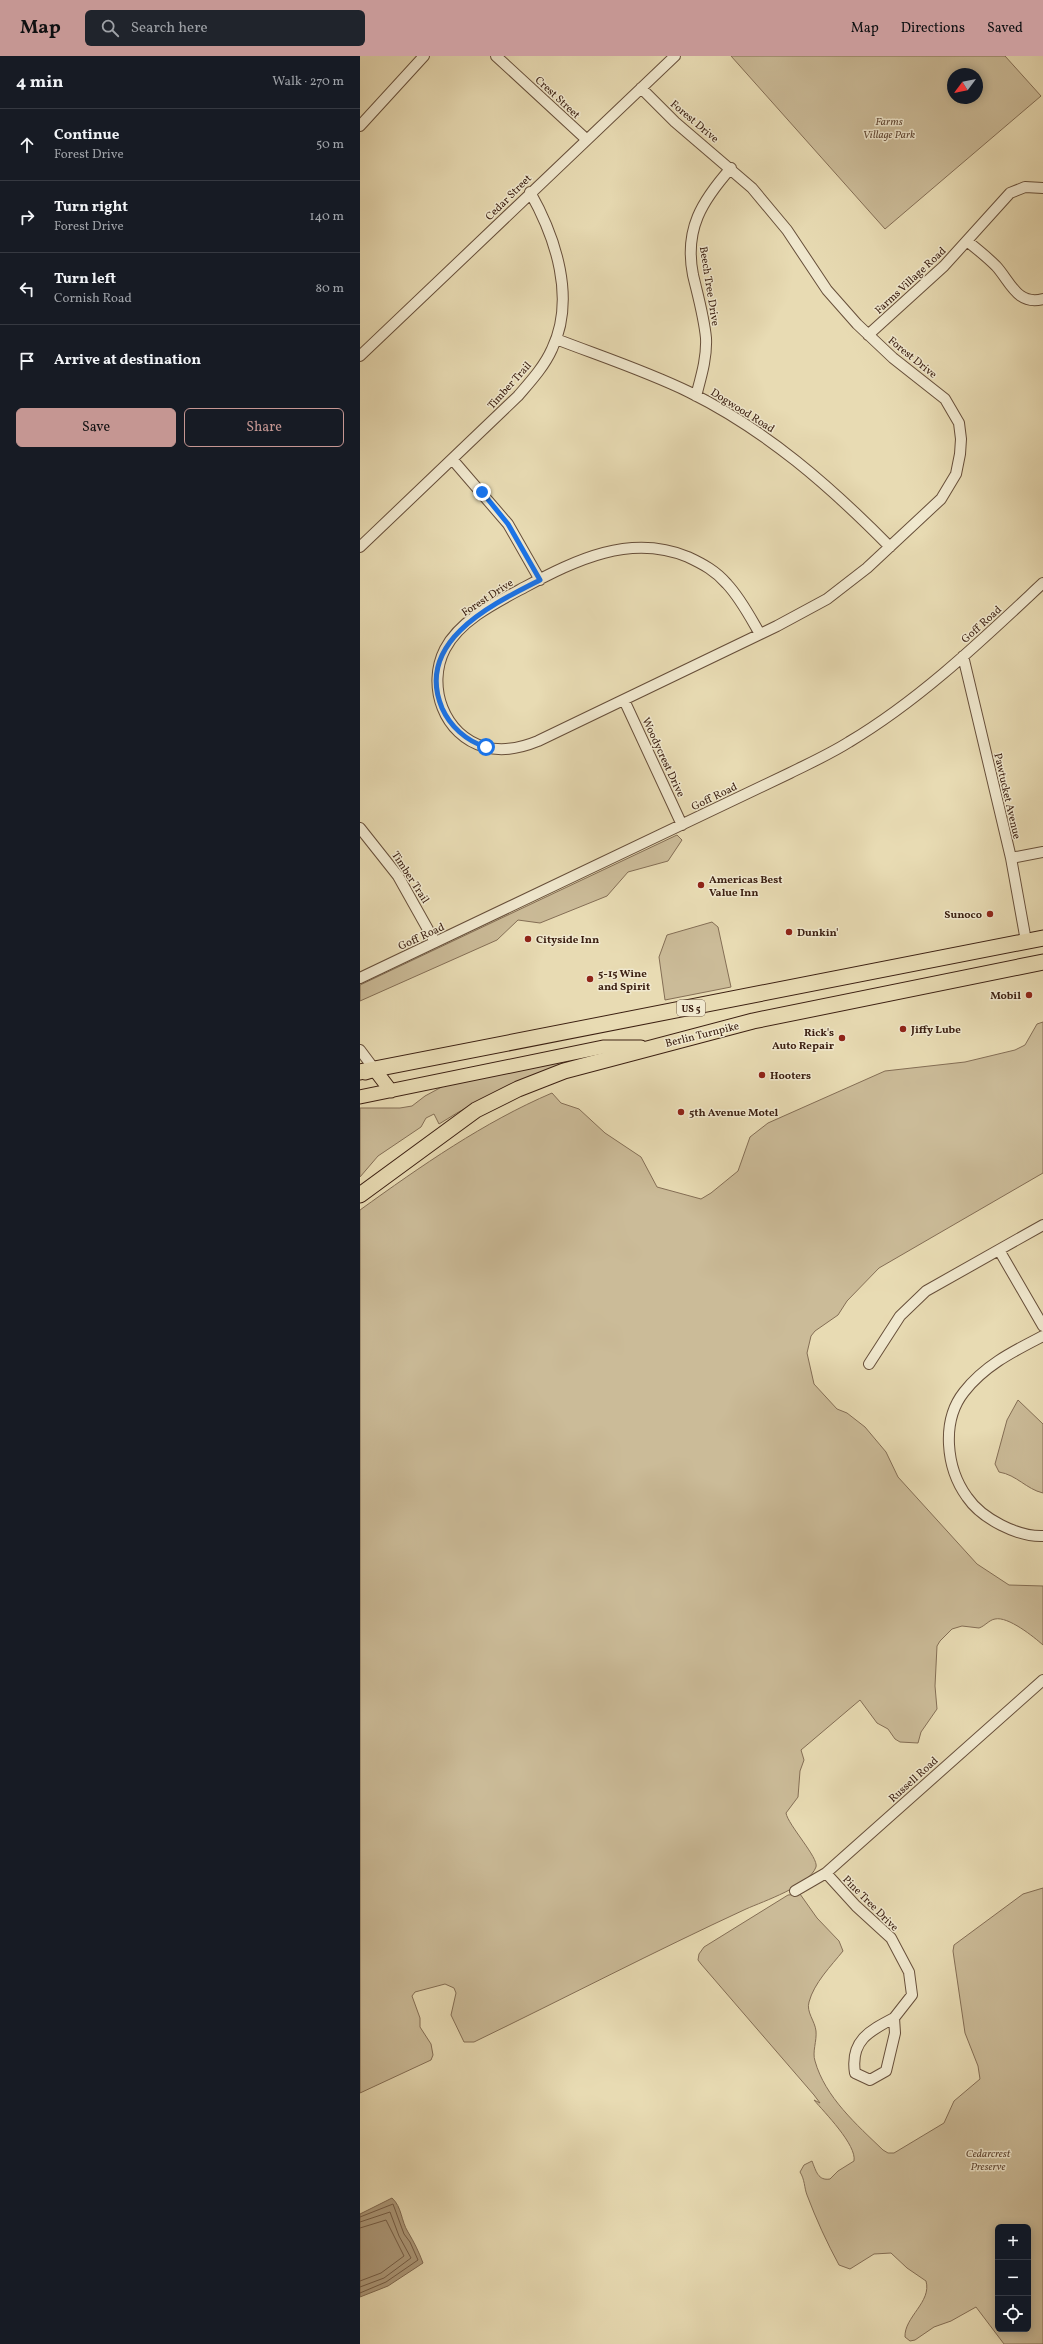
<!DOCTYPE html>
<html lang="en">
<head>
<meta charset="utf-8">
<style>
  :root { --surface:#171b24; --page:#20242c; --text:#f1f3f6; --muted:#9ea1a6; --line:#363941; --accent:#c59692 }
  body { margin:0; font-family:Vollkorn,serif; background:var(--page); color:var(--text) }
  .controls { position:absolute; right:12px; bottom:12px; display:grid; overflow:hidden; border-radius:6px; box-shadow:0 2px 10px #0003 }
  .controls button { width:36px; height:36px; display:grid; place-items:center; padding:0; border:0; border-bottom:1px solid var(--line); background:var(--surface); color:var(--text); font:20px sans-serif }
  .compass { position:absolute; left:587px; top:12px; width:36px; height:36px; border-radius:50%; background:var(--surface); box-shadow:0 2px 10px #0003; rotate:238deg }
  .stop { position:absolute; width:12px; height:12px; margin:-9px; border:3px solid #1a73e8; border-radius:50%; background:#fff }
  .stop.end { background:#1a73e8; border-color:#fff; box-shadow:0 1px 4px #0008 }
  .list { margin:0; padding:0; list-style:none }
  h2 { display:flex; justify-content:space-between; align-items:center; height:52px; margin:0; padding:0 16px; font-size:17px }
  h2 small { font-size:13px; font-weight:400; color:var(--muted) }
  .list li { display:grid; grid-template-columns:26px 1fr auto; gap:12px; align-items:center; box-sizing:border-box; height:72px; padding:0 16px; border-top:1px solid var(--line) }
  .list b { display:block; font-size:15px; white-space:nowrap }
  .list p { margin:0; font-size:13px; white-space:nowrap; color:var(--muted) }
  .list em { font-size:13px; font-style:normal; color:var(--muted) }
  .actions { display:flex; gap:8px; padding:12px 16px }
  .actions a { flex:1; padding:9px 0; border:1px solid var(--accent); border-radius:6px; text-align:center; font-size:14px; color:var(--accent) }
  .actions .main { background:var(--accent); color:#111 }
  .icon { flex:none; width:22px; height:22px; fill:none; stroke:currentColor; stroke-width:2; stroke-linecap:round; stroke-linejoin:round }
  .map { position:relative; flex:none; width:683px; height:2288px; overflow:hidden }
  header { display:flex; align-items:center; gap:24px; box-sizing:border-box; height:56px; padding:0 20px; background:var(--accent); color:#111 }
  header strong { font-size:19px }
  nav { display:flex; gap:22px; margin-inline-start:auto; font-size:14px }
  .search { width:280px; height:36px; background:var(--page); display:flex; align-items:center; gap:10px; box-sizing:border-box; padding:0 14px; border-radius:6px; color:var(--muted); font-size:15px }
  main { display:flex }
  aside { flex:1; background:var(--surface) }
  .map>svg:first-child { display:block }
</style>
</head>
<body>
<header>
<strong>Map</strong>
<div class="search"><svg class="icon" aria-label="search" viewBox="0 0 24 24"><circle cx="10" cy="10" r="6"/><path d="M15 15l6 6"/></svg>Search here</div>
<nav><a>Map</a><a>Directions</a><a>Saved</a></nav>
</header>
<main>
<aside>
<h2>4 min<small>Walk · 270 m</small></h2>
<ul class="list">
<li><svg class="icon" aria-label="ahead" viewBox="0 0 24 24"><path d="M12 20V5M6 11l6-6 6 6"/></svg><div><b>Continue</b><p>Forest Drive</p></div><em>50 m</em></li>
<li><svg class="icon" aria-label="right" viewBox="0 0 24 24"><path d="M7 20v-9h11M14 6l5 5-5 5"/></svg><div><b>Turn right</b><p>Forest Drive</p></div><em>140 m</em></li>
<li><svg class="icon" aria-label="left" viewBox="0 0 24 24"><path d="M17 20v-9H6M10 6l-5 5 5 5"/></svg><div><b>Turn left</b><p>Cornish Road</p></div><em>80 m</em></li>
<li><svg class="icon" aria-label="arrive" viewBox="0 0 24 24"><path d="M6 21V4h12l-3 4 3 4H6"/></svg><div><b>Arrive at destination</b></div></li>
</ul>
<div class="actions"><a class="main">Save</a><a>Share</a></div>
</aside>
<div class="map">
<svg width="683" height="2288" viewBox="0 0 683 2288">
  <rect width="100%" height="100%" fill="#e8dbb3"/>
  <filter id="stains"><feTurbulence type="fractalNoise" baseFrequency=".005" numOctaves="4"/><feColorMatrix values="0 0 0 0 .2 0 0 0 0 .09 0 0 0 0 .02 0 0 0 .5 -.17"/></filter>
  <radialGradient id="worn" r=".72"><stop offset=".6" stop-color="#630" stop-opacity="0"/><stop offset="1" stop-color="#630" stop-opacity=".3"/></radialGradient>
  <path fill="#cbbb98" stroke="#846e55" fill-rule="evenodd" d="M 371,0 L 645,0 L 681,40 L 525,173 ZM 593,18 L 617,18 L 617,42 L 593,42 Z
    M 317,779 L 322,784 L 308,805 L 268,816 L 247,840 L 180,867 L 158,864 L 137,884 L 0,945 L 0,929 Z
    M 352,866 L 358,871 L 371,931 L 305,944 L 299,901 L 307,879 Z
    M 683,966 L 683,1117 L 519,1212 L 487,1245 L 478,1259 L 455,1275 L 451,1280 L 447,1297 L 454,1328 L 477,1353 L 487,1357 L 505,1371 L 526,1396 L 538,1421 L 617,1508 L 649,1529 L 683,1530 L 683,1589 C 674,1581 648,1560 635,1563 C 629,1564 625,1570 619,1572 L 602,1570 L 592,1573 L 580,1585 L 577,1590 L 575,1630 L 577,1653 L 561,1676 L 558,1687 L 540,1686 L 535,1683 L 528,1673 L 517,1667 L 500,1644 L 441,1694 L 444,1704 L 440,1715 L 438,1741 L 426,1757 C 428,1769 459,1802 456,1811 C 449,1830 404,1845 386,1853 C 295,1895 205,1942 114,1986 L 104,1986 L 91,1959 L 96,1937 L 94,1932 L 85,1928 L 55,1936 L 52,1940 L 60,1962 L 60,1971 L 71,1988 L 73,1999 L 71,2004 L 0,2037 L 0,1154 C 61,1110 124,1066 192,1037 L 201,1047 L 219,1053 L 245,1077 L 281,1101 L 297,1131 L 341,1143 L 351,1137 L 378,1115 L 390,1081 L 408,1067 L 525,1015 L 605,1006 L 655,994 L 665,989 L 677,968 Z
    M 227,1000 C 175,1017 126,1038 79,1068 L 74,1058 L 66,1062 L 61,1071 L 18,1100 L 0,1121 L 0,1052 L 40,1052 L 52,1050 L 65,1040 L 89,1027 Z
    M 658,1344 L 683,1368 L 683,1437 C 666,1433 657,1419 639,1416 L 635,1408 L 647,1364 Z
    M 683,1832 L 683,2288 L 644,2288 L 616,2251 L 591,2265 L 574,2271 L 555,2284 L 550,2285 L 545,2281 C 544,2261 572,2246 566,2225 L 547,2212 L 531,2197 L 514,2198 L 490,2213 L 479,2209 C 467,2187 456,2163 447,2139 C 444,2131 445,2124 440,2116 L 444,2109 L 452,2105 C 456,2115 458,2125 470,2123 L 478,2115 L 494,2105 C 497,2089 464,2056 454,2044 L 460,2047 L 454,2039 L 341,1908 L 338,1904 L 339,1898 L 344,1891 L 428,1839 L 440,1838 L 457,1862 L 479,1885 L 483,1895 C 471,1910 454,1927 449,1946 C 446,1956 455,1965 456,1975 C 457,1985 452,1996 455,2005 C 465,2041 497,2069 523,2094 L 528,2097 L 534,2097 L 584,2067 L 594,2045 L 620,2023 L 618,2010 L 605,1977 L 593,1895 L 594,1889 L 663,1838 ZM 638,2171 L 668,2171 L 668,2273 L 638,2273 Z"/>
  <path fill="#ae9b7c" stroke="#806a52" d="M 32,2142 C 42,2151 41,2165 48,2176 C 54,2186 59,2196 63,2207 L 28,2230 L 0,2241 L 0,2158 Z"/>
  <g fill="none" stroke-linecap="round" stroke-linejoin="round">
    <path stroke="#755e47" stroke-width="1" d="M 0,2161 L 33,2148 L 44,2178 L 50,2186 L 58,2204 L 26,2226 L 0,2237
      M 0,2166 L 30,2156 L 39,2180 L 51,2202 L 24,2222 L 0,2231
      M 0,2172 L 26,2164 L 44,2200 L 21,2217 L 0,2225"/>
    <g stroke="#674f3a" stroke-width="12">
      <path id="minor" d="M 136,0 L 226,83
        M 281,32 L 315,66 L 392,132 L 427,174 L 467,234 L 497,268 L 533,302 L 585,343 L 599,367 L 601,383 L 600,398 L 596,418 L 581,443 L 507,512 L 467,543 L 417,570 L 178,685 C 161,692 143,696 125,691 C 84,680 66,630 85,593 C 100,564 137,546 165,531 C 216,504 270,477 328,501 C 343,508 356,515 367,528 C 381,543 390,561 400,578
        M 0,70 L 64,0
        M 607,185 C 617,193 627,201 636,210 C 650,225 657,250 683,243
        M 508,279 L 584,210 L 650,137 L 665,131 L 683,132
        M 196,283 C 240,300 286,315 329,336 C 406,374 470,430 530,491
        M 0,300 L 315,0
        M 336,340 C 341,321 347,302 346,282 C 344,261 338,240 333,219 C 324,173 342,145 371,112
        M 92,403 L 148,468 L 180,524
        M 0,491 L 158,340 C 170,326 184,311 192,293 C 216,243 196,182 170,136
        M 603,600 L 651,802 L 666,885
        M 264,644 L 322,769
        M 0,772 L 38,820 L 75,886
        M 651,802 L 683,796
        M 0,922 L 430,717 C 450,707 470,698 489,686 C 561,643 622,584 683,527
        M 0,994 L 15,1014
        M 639,1194 L 683,1270
        M 683,1280 C 654,1295 625,1309 604,1336 C 581,1365 586,1412 607,1441 C 622,1463 658,1481 683,1480
        M 509,1308 L 540,1260 L 566,1235 L 683,1169
        M 466,1817 L 496,1850 L 531,1882 L 549,1916 L 552,1939 L 534,1962 L 535,1977 L 526,2015 L 510,2024 L 495,2017 C 490,1985 509,1975 534,1962
        M 435,1835 L 466,1817 L 683,1624"/>
    </g>
    <g stroke="#3c2012" stroke-width="15">
      <path id="major" d="M 5,1017 L 15,1014 L 31,1035
        M 0,1041 L 243,991 L 281,991"/>
    </g>
    <g stroke="#3c2012" stroke-width="17">
      <path id="highway" d="M 0,1016 L 683,882
        M 0,1139 L 116,1054 L 158,1033 L 204,1015 L 393,965 L 683,906"/>
    </g>
    <use href="#minor" stroke="#f0e8ce" stroke-width="10"/>
    <use href="#major" stroke="#e8dbb3" stroke-width="13"/>
    <use href="#highway" stroke="#e8dbb3" stroke-width="15"/>
  </g>
  <g fill="none" stroke-linecap="round" stroke-linejoin="round">
    <path stroke="#1a73e8" stroke-width="5" d="M 122,436 L 148,468 L 180,524 C 133,548 54,585 82,652 C 90,670 106,685 126,691"/>
  </g>
  <g fill="#8f2418" stroke="#f0e8ce" stroke-width="1.5">
    <circle cx="341" cy="829" r="4"/>
    <circle cx="630" cy="858" r="4"/>
    <circle cx="429" cy="876" r="4"/>
    <circle cx="168" cy="883" r="4"/>
    <circle cx="230" cy="923" r="4"/>
    <circle cx="669" cy="939" r="4"/>
    <circle cx="543" cy="973" r="4"/>
    <circle cx="482" cy="982" r="4"/>
    <circle cx="402" cy="1019" r="4"/>
    <circle cx="321" cy="1056" r="4"/>
  </g>
  <g text-anchor="middle" stroke-width="3" stroke-linejoin="round" paint-order="stroke">
    <rect fill="#f0e8ce" stroke="#725c4a" stroke-width="1" x="317" y="944" width="28" height="16" rx="3"/>
    <g font-size="10" font-weight="bold" fill="#3c2012">
      <text x="331" y="956">US 5</text>
    </g>
    <g font-size="11" fill="#3c2012" stroke="#f0e8ce">
      <text transform="translate(198 41) rotate(43)" y="4">Crest Street</text>
      <text transform="translate(335 65) rotate(40)" y="4">Forest Drive</text>
      <text transform="translate(148 141) rotate(-45)" y="4">Cedar Street</text>
      <text transform="translate(550 224) rotate(-43)" y="4">Farms Village Road</text>
      <text transform="translate(350 230) rotate(81)" y="4">Beech Tree Drive</text>
      <text transform="translate(553 301) rotate(39)" y="4">Forest Drive</text>
      <text transform="translate(149 329) rotate(-48)" y="4">Timber Trail</text>
      <text transform="translate(383 354) rotate(32)" y="4">Dogwood Road</text>
      <text transform="translate(127 541) rotate(-33)" y="4">Forest Drive</text>
      <text transform="translate(621 568) rotate(-42)" y="4">Goff Road</text>
      <text transform="translate(304 701) rotate(65)" y="4">Woodycrest Drive</text>
      <text transform="translate(354 740) rotate(-26)" y="4">Goff Road</text>
      <text transform="translate(648 740) rotate(77)" y="4">Pawtucket Avenue</text>
      <text transform="translate(51 821) rotate(57)" y="4">Timber Trail</text>
      <text transform="translate(61 880) rotate(-25)" y="4">Goff Road</text>
      <text transform="translate(342 978) rotate(-14)" y="4">Berlin Turnpike</text>
      <text transform="translate(553 1723) rotate(-42)" y="4">Russell Road</text>
      <text transform="translate(511 1847) rotate(45)" y="4">Pine Tree Drive</text>
    </g>
    <g font-size="11" font-style="italic" fill="#604734" stroke="#f0e8ce">
      <text x="529" y="69">Farms<tspan x="529" dy="13">Village Park</tspan></text>
      <text x="628" y="2101">Cedarcrest<tspan x="628" dy="13">Preserve</tspan></text>
    </g>
    <g font-size="11" font-weight="bold" fill="#3c2012" stroke="#f0e8ce" text-anchor="start">
      <text x="349" y="827">Americas Best<tspan x="349" dy="13">Value Inn</tspan></text>
      <text x="622" y="862" text-anchor="end">Sunoco</text>
      <text x="437" y="880">Dunkin'</text>
      <text x="176" y="887">Cityside Inn</text>
      <text x="238" y="921">5-15 Wine<tspan x="238" dy="13">and Spirit</tspan></text>
      <text x="661" y="943" text-anchor="end">Mobil</text>
      <text x="551" y="977">Jiffy Lube</text>
      <text x="474" y="980" text-anchor="end">Rick's<tspan x="474" dy="13">Auto Repair</tspan></text>
      <text x="410" y="1023">Hooters</text>
      <text x="329" y="1060">5th Avenue Motel</text>
    </g>
  </g>
  <rect width="100%" height="100%" filter="url(#stains)"/>
  <rect width="100%" height="100%" fill="url(#worn)"/>
</svg>
<div class="controls">
<button>+</button>
<button>−</button>
<button><svg class="icon" aria-label="locate" viewBox="0 0 24 24"><circle cx="12" cy="12" r="6"/><path d="M12 2v4M12 18v4M2 12h4M18 12h4"/></svg></button>
</div>
<svg class="compass" viewBox="-18 -18 36 36"><path d="M0-13l5 13h-10z" fill="#e53935"/><path d="M0 13l5-13h-10z" fill="#9ea1a6"/></svg>
<div class="stop" style="left:126px;top:691px"></div>
<div class="stop end" style="left:122px;top:436px"></div>
</div>
</main>
</body>
</html>
